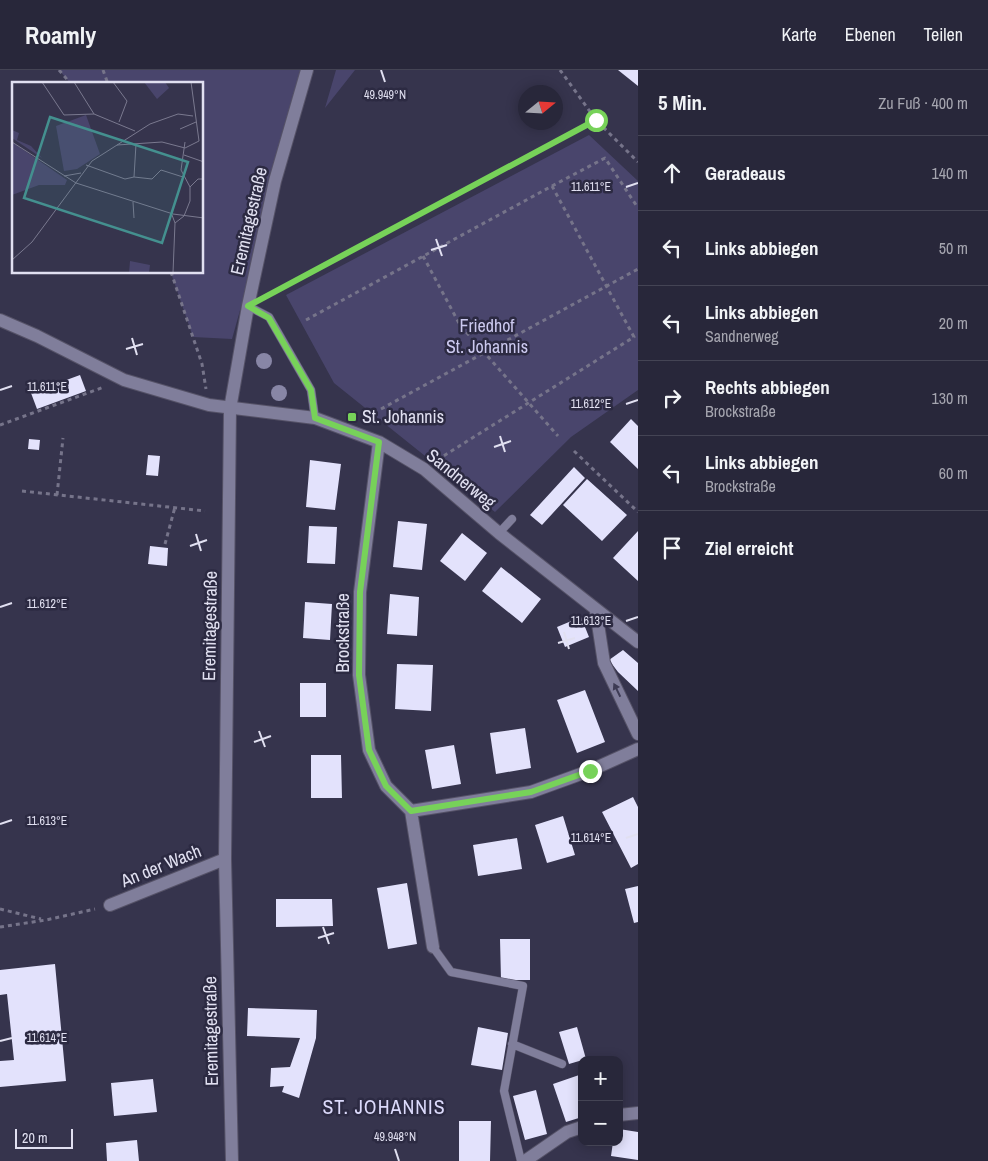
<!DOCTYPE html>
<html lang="de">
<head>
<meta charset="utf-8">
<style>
  :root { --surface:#28273a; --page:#343345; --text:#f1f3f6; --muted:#a5a5af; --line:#444454 }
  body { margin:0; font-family:"Archivo Narrow",sans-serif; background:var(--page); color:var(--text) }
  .controls { position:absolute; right:15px; bottom:15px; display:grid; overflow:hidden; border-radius:10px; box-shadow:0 2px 12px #0003 }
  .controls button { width:45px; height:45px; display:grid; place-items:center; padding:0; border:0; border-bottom:1px solid var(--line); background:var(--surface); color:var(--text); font:25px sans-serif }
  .compass { position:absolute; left:518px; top:15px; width:45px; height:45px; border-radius:50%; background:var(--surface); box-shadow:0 2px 12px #0003; rotate:72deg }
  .scale { position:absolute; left:15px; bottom:12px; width:58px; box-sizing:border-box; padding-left:5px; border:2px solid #e1e0f1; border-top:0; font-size:14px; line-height:18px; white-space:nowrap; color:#e1e0f1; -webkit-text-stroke:4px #2c2a42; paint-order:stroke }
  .stop { position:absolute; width:15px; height:15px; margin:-11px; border:4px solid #77d259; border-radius:50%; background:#fff }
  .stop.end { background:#77d259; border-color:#fff; box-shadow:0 1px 5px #0008 }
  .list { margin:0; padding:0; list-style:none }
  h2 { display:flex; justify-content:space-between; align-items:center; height:65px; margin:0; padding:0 20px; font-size:21px }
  h2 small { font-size:16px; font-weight:400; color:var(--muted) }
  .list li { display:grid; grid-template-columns:32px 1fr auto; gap:15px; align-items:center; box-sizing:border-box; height:75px; padding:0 20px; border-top:1px solid var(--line) }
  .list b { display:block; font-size:19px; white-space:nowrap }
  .list p { margin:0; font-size:16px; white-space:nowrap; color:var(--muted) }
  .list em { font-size:16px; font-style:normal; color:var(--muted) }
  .icon { flex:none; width:28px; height:28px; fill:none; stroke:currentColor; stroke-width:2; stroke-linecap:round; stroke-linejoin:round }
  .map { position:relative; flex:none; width:638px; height:1091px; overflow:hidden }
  header { display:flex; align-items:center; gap:30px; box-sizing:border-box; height:70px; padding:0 25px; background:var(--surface); border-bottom:1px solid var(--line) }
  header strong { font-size:24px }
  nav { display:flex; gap:28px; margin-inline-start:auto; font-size:18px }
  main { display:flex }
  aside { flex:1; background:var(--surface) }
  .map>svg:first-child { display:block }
</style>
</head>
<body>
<header>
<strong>Roamly</strong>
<nav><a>Karte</a><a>Ebenen</a><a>Teilen</a></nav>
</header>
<main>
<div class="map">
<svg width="638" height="1091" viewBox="0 0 638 1091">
  <rect width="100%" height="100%" fill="#36344d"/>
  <path fill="#49456c" d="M 59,0 L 307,0 L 232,269 L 193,267 L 171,203 L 202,202 L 202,14 L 71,14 Z
    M 336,0 L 355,0 L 325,38 Z
    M 589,65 L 638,111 L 638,320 L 571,367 L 495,442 L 334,313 L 286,225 Z"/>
  <path fill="#e3e2fc" d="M 618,0 L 638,0 L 638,16 Z
    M 80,305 L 86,321 L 37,339 L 31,323 Z
    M 631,349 L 638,356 L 638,399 L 610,372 Z
    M 29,369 L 40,370 L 39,380 L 28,379 Z
    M 148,385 L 160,386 L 158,406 L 146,405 Z
    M 310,390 L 341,394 L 335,440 L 306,437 Z
    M 574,397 L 585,408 L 542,455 L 530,445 Z
    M 587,409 L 627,445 L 602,471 L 563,435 Z
    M 398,451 L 427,454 L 422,500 L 393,497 Z
    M 309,456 L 337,457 L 335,494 L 307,493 Z
    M 638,461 L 638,511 L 613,488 Z
    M 462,463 L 487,483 L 465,511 L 440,491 Z
    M 150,476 L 168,478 L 167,496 L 148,494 Z
    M 501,497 L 541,529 L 522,553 L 482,521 Z
    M 390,524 L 419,527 L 417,566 L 387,564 Z
    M 305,532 L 332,534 L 330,570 L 303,568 Z
    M 581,547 L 589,567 L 565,577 L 557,557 Z
    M 623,580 L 638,593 L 638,621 L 618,602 L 609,590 Z
    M 397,594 L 433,595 L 431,641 L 395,639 Z
    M 300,613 L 326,613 L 326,647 L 300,647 Z
    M 585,620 L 605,672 L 577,683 L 557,630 Z
    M 525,658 L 531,698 L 496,704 L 490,663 Z
    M 454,675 L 461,714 L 432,719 L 425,680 Z
    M 311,685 L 341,685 L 342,728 L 311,728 Z
    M 633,727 L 638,737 L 638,794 L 631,798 L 602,742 Z
    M 563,746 L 575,785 L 547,793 L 535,755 Z
    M 517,768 L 522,799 L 478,806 L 473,775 Z
    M 407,813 L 417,874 L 388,879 L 377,818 Z
    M 638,816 L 638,852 L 634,853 L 625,819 Z
    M 276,829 L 332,829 L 333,856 L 276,857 Z
    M 500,869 L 530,869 L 530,910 L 501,910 Z
    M 55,894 L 66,1011 L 0,1017 L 0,991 L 14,990 L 7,924 L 0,925 L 0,900 Z
    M 248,938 L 317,940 L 316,968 L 299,1028 L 282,1022 L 284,1016 L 270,1017 L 271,998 L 290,997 L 300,968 L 247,966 Z
    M 478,957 L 508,963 L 502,1000 L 471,995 Z
    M 577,957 L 586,989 L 569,994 L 559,962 Z
    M 582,1004 L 582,1047 L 566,1052 L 553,1014 Z
    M 153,1009 L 157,1042 L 114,1046 L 111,1013 Z
    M 536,1020 L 547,1064 L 525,1070 L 513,1026 Z
    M 459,1051 L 491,1051 L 490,1091 L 459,1091 Z
    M 619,1059 L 638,1062 L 638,1090 L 611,1086 L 613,1072 L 619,1072 Z
    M 137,1070 L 139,1091 L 107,1091 L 106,1073 Z"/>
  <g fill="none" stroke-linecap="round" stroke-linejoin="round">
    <g stroke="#555267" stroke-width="9">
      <path id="lane" d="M 248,236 L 269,247 L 311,320 L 315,348
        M 499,463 L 512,449
        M 433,877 L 451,902 L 523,916 L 504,1021 L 521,1091
        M 512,974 L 562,994"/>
    </g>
    <g stroke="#555267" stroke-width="14">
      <path id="street" d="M 0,250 L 37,266 L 124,310 L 209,335 L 315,348 L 379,372 L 424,399 L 499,463 L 638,572
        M 379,372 L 360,522 L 359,605 L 369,680 L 386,716 L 411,741 L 433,877
        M 596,541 L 604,593 L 638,664
        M 411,741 L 531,722 L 589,701 L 638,679
        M 110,835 L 225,789
        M 619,1045 L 638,1043
        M 525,1091 L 567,1062 L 582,1057"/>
    </g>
    <g stroke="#555267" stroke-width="14">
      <path id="secondary" d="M 232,1091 L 225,789 L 230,339 L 248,236 L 275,111 L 307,0"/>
    </g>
    <path stroke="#76748a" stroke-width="3" stroke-dasharray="4 4" stroke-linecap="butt" d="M 59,0 L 71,14
      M 103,0 L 108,14
      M 560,0 L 596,50 L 638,92
      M 552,116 L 605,88 L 638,138
      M 423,186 L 460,255 L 558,366
      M 171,202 L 202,294 L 206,319
      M 266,226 L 596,50
      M 306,250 L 552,116 L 634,267 L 437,390
      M 381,339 L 638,199
      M 0,355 L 104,317
      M 574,381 L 638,442
      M 22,421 L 205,441
      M 57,425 L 63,368
      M 165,474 L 175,437
      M 0,839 L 41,849
      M 0,857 L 46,850 L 95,839"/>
    <use href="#lane" stroke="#807e9b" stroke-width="8"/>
    <use href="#street" stroke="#807e9b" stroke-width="12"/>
    <use href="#secondary" stroke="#807e9b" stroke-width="12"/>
  </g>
  <g fill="#8886a6">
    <circle cx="264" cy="291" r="8"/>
    <circle cx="279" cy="323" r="8"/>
  </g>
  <defs><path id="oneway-solid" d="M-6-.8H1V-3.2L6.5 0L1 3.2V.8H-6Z" transform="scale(1.25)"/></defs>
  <use fill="#3d3b54" href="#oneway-solid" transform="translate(617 620) rotate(-116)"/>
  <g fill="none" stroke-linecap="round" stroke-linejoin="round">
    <path stroke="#77d259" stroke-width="6" d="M 590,701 L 531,722 L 411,741 L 386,716 L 369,680 L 359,605 L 360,522 L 379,372 L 315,348 L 311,320 L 269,248 L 248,236 L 596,50"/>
  </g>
  <path fill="none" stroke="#e1e0f1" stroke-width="2" d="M 381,0 L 385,12M 626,117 L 638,113M 436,169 L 442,186M 431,180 L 447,175M 132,268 L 137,285M 126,279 L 143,274M 0,320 L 12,316M 626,334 L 638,330M 500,366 L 505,382M 494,377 L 511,371M 196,464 L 201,481M 190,476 L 207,470M 0,537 L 12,533M 626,551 L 638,547M 564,562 L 569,579M 558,573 L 575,568M 259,661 L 265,677M 254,672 L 271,666M 0,754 L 12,750M 626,768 L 638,764M 323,857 L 329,874M 318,868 L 334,863M 0,971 L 12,968M 395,1079 L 399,1091"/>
  <rect fill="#77d259" stroke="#2c2a42" stroke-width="2" x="347" y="342" width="10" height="10" rx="2.5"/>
  <g text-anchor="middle" stroke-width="5" stroke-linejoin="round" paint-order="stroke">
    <g font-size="18" fill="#e1e0f1" stroke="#2c2a42">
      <text transform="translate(249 151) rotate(-77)" y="6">Eremitagestraße</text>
      <text transform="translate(461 409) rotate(39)" y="6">Sandnerweg</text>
      <text transform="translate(210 556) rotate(-89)" y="6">Eremitagestraße</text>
      <text transform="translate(343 563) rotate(-90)" y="6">Brockstraße</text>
      <text transform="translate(161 796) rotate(-22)" y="6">An der Wach</text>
      <text transform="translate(211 961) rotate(-91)" y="6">Eremitagestraße</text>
    </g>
    <g font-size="18" fill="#ccc9ef" stroke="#2c2a42">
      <text x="487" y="262">Friedhof<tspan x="487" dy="21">St. Johannis</tspan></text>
    </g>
    <g font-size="18" fill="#e1e0f1" stroke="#2c2a42" text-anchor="start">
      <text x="362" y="353">St. Johannis</text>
    </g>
    <g font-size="20" letter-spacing="1" fill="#dcdafb" stroke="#2c2a42">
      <text x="384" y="1044">ST. JOHANNIS</text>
    </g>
  </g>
  <g transform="translate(12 12)">
    <rect width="191" height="191" fill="#36344d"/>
    <path d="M 132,0 L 153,0 L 157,6 L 145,17 ZM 74,33 L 88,72 L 65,87 L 52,89 L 44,44 ZM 0,48 L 7,51 L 5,58 L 19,64 L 30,76 L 0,56 ZM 0,60 L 55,98 L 53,103 L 27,103 L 0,113 ZM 118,179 L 138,183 L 137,191 L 117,191 Z" fill="#49456c"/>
    <path fill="none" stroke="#7a798f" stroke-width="1" d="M 30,0 L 52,33 L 82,32M 62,0 L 82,32 L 123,49M 101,0 L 115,19 L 107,40M 179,0 L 187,59M 168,47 L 184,40M 0,60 L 64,101 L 161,132 L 192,136M 105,63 L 150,60 L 173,66 L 187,59M 172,73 L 192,80M 74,83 L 113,97 L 122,95 L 140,97 L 149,88 L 171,95M 52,94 L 69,91M 122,95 L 124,62M 178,105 L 186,97 L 192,97M 121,120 L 122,136M 160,133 L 163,141 L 161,191M 163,141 L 172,134 L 178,119 L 178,105 L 169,88 L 173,60M 0,178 L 20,160 L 80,79 L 138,42 L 166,32 L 181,34"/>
    <path fill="#44908f" fill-opacity="0.15" stroke="#44908f" stroke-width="2.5" d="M 38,35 L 176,80 L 150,161 L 12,116 Z"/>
    <rect width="191" height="191" fill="none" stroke="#e1e0f1" stroke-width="2.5"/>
  </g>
  <g font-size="12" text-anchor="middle" fill="#e1e0f1" stroke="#2c2a42" stroke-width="5" stroke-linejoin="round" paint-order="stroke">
    <text x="385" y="29">49.949°N</text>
    <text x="591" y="121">11.611°E</text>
    <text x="47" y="321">11.611°E</text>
    <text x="591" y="338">11.612°E</text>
    <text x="47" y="538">11.612°E</text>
    <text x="591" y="555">11.613°E</text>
    <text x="47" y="755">11.613°E</text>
    <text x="591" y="772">11.614°E</text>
    <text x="47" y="972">11.614°E</text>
    <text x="395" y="1071">49.948°N</text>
  </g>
</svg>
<div class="controls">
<button>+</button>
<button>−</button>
</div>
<svg class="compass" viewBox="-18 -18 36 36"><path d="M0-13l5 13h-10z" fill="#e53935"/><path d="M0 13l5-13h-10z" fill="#a5a5af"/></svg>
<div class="scale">20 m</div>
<div class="stop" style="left:596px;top:50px"></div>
<div class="stop end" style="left:590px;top:701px"></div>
</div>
<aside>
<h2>5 Min.<small>Zu Fuß · 400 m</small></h2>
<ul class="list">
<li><svg class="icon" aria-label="ahead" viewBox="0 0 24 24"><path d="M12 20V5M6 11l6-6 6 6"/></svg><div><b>Geradeaus</b></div><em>140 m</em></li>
<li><svg class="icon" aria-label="left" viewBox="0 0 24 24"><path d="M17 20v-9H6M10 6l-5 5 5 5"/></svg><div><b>Links abbiegen</b></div><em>50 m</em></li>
<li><svg class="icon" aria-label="left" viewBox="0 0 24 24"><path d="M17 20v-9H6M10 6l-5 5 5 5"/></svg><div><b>Links abbiegen</b><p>Sandnerweg</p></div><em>20 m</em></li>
<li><svg class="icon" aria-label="right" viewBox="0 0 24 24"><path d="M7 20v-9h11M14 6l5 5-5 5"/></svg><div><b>Rechts abbiegen</b><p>Brockstraße</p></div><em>130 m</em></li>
<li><svg class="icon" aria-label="left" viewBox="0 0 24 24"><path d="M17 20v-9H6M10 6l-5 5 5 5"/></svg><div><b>Links abbiegen</b><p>Brockstraße</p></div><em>60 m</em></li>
<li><svg class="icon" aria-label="arrive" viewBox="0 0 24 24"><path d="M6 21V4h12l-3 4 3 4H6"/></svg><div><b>Ziel erreicht</b></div></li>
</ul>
</aside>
</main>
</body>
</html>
